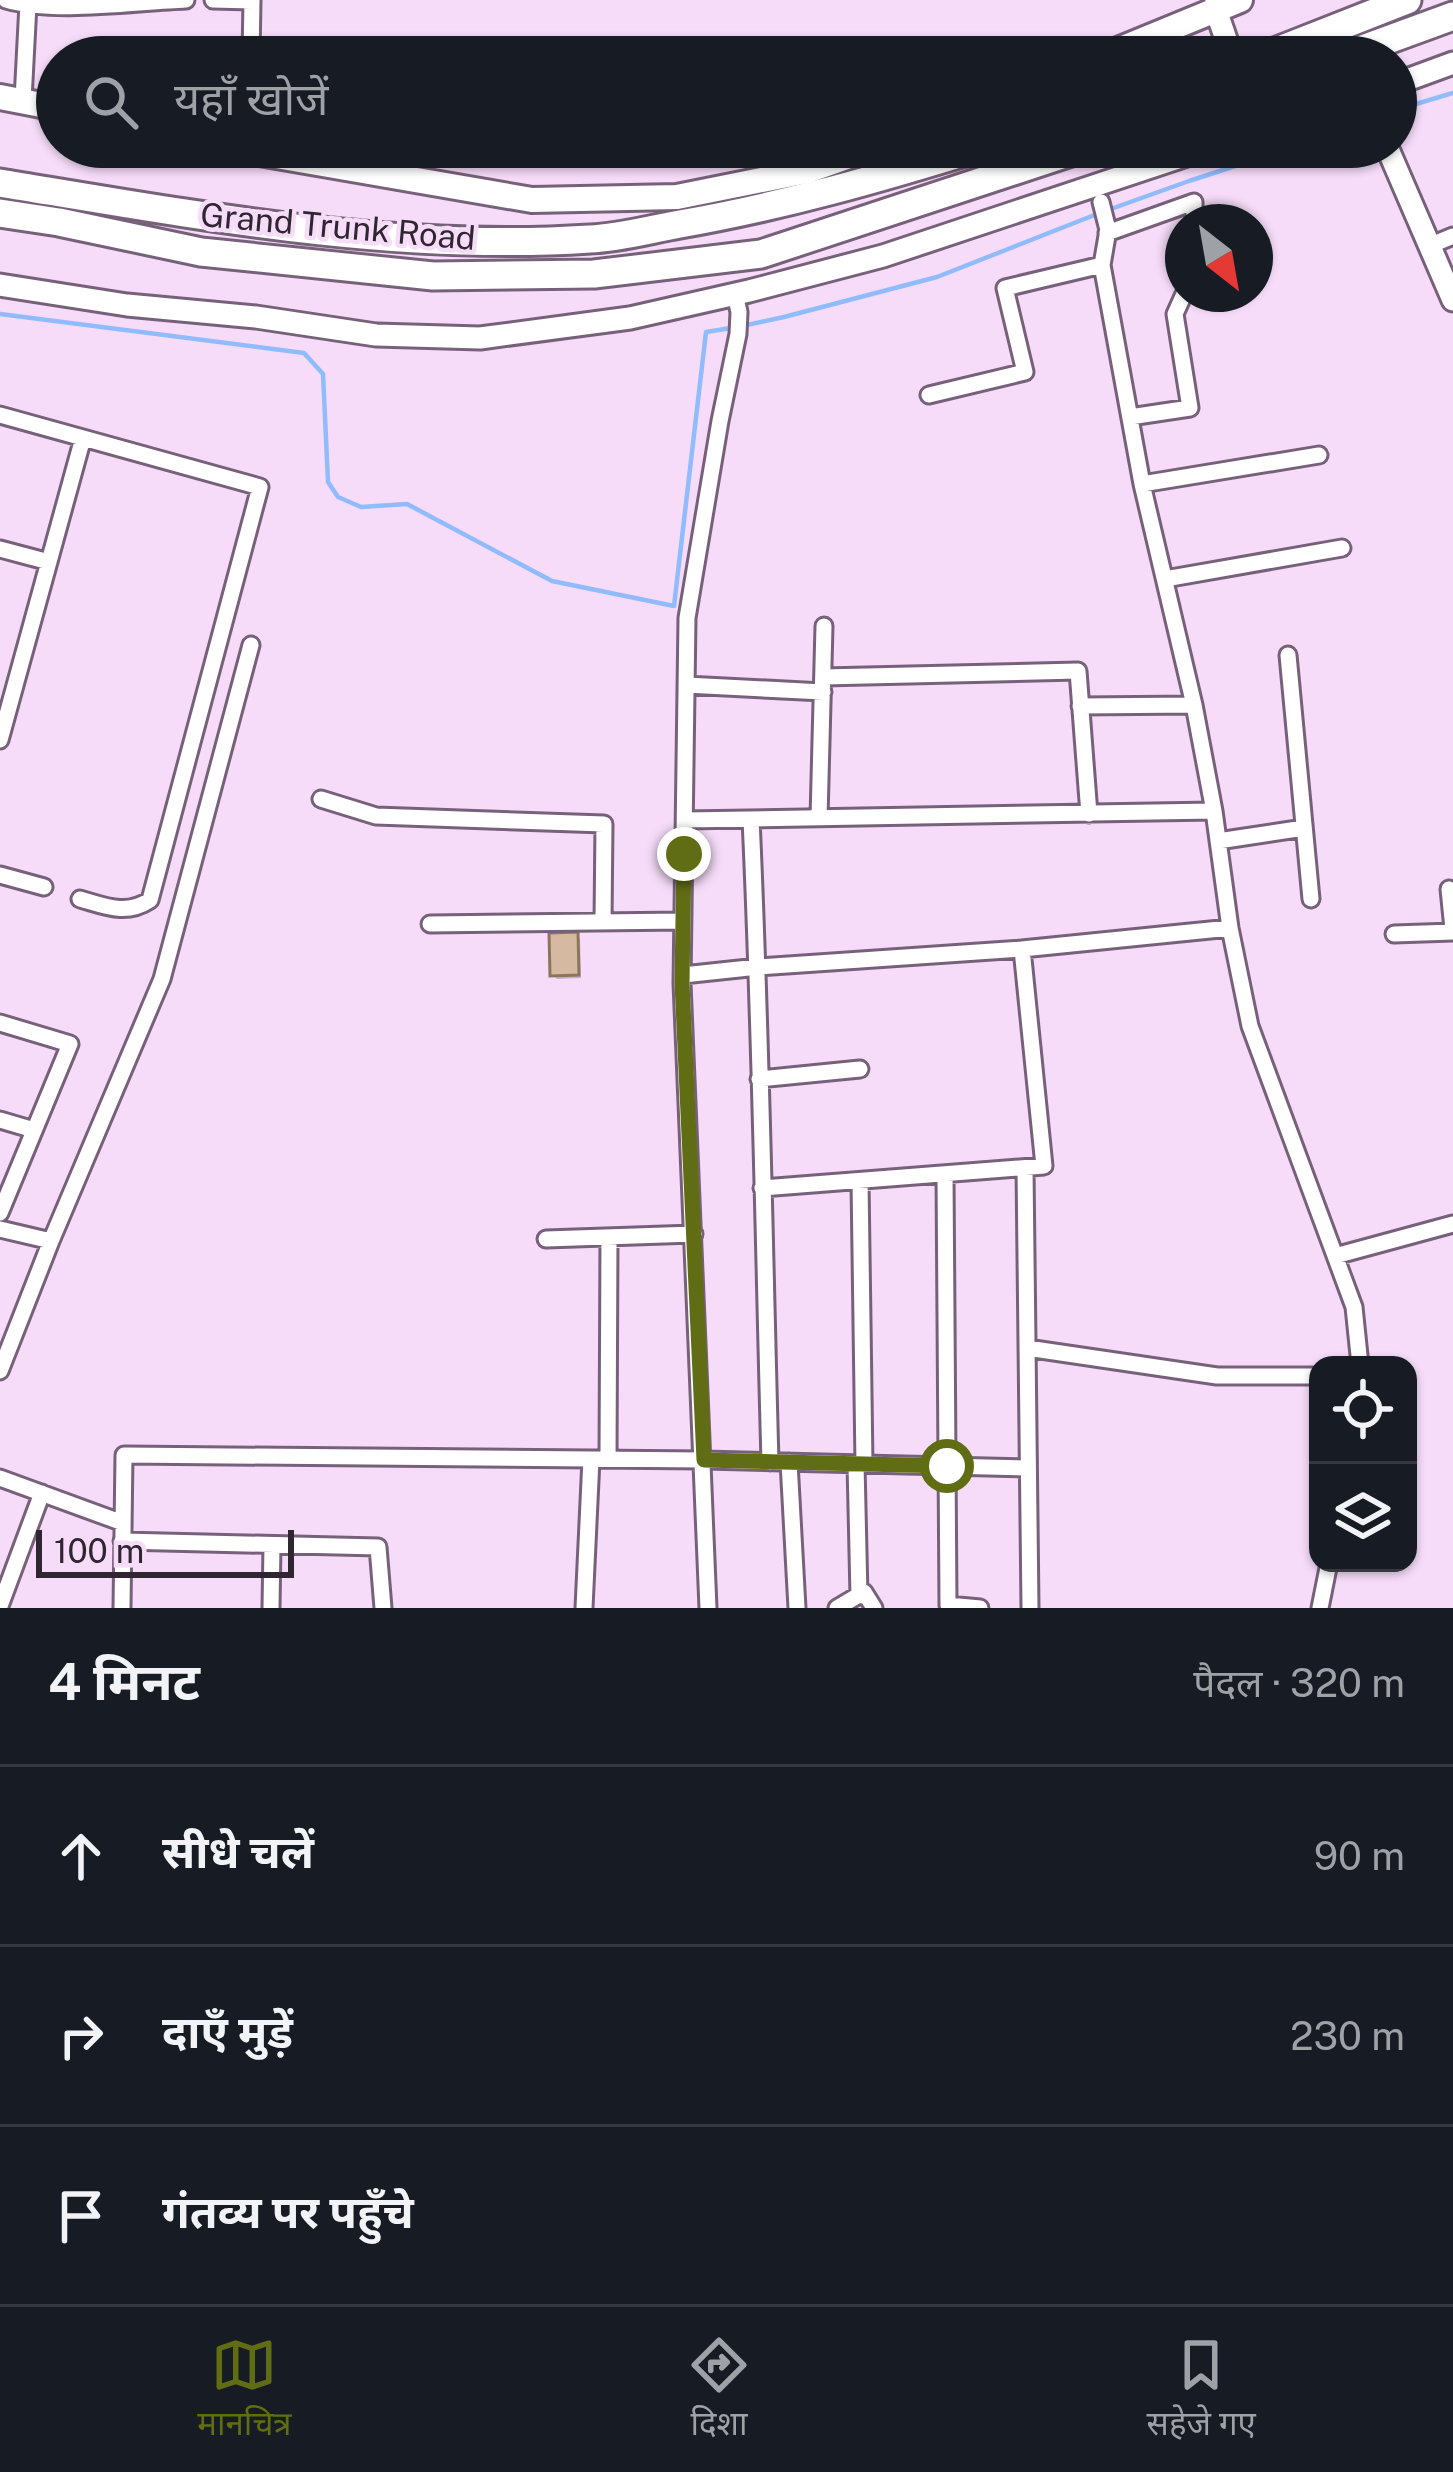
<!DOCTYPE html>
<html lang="hi">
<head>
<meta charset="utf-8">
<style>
  :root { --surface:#171b24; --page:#20242c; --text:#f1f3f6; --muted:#9ea1a6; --line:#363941; --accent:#616d15 }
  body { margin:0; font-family:"Public Sans","Noto Sans Devanagari",sans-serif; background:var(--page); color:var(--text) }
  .controls { position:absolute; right:36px; bottom:36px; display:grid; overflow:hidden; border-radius:24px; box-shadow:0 3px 9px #0004 }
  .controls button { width:108px; height:108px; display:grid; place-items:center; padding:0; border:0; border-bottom:3px solid var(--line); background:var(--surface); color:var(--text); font:60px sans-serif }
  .compass { position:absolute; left:1165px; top:204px; width:108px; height:108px; border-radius:50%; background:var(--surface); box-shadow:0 3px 9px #0004; rotate:149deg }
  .scale { position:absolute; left:36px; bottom:30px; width:258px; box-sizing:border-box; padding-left:12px; border:6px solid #302631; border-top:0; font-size:33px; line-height:42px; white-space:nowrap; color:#302631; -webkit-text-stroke:9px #f6dcf9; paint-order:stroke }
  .stop { position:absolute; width:36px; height:36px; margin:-27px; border:9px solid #616d15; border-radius:50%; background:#fff }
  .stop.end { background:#616d15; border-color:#fff; box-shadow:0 3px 12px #0008 }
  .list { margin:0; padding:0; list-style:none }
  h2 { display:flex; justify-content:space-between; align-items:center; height:156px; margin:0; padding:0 48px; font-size:51px }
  h2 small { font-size:39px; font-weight:400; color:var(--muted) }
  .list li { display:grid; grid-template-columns:78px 1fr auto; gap:36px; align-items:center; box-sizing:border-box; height:180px; padding:0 48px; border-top:3px solid var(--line) }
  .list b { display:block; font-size:45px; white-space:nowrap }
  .list em { font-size:39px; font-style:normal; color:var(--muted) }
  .icon { flex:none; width:66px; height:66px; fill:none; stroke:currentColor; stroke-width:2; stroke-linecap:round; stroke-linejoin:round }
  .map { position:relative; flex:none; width:1453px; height:1608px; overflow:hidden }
  .search { position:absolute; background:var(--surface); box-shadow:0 3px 9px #0004; left:36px; right:36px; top:36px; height:132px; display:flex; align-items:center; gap:30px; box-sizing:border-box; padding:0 42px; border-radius:66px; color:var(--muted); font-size:45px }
  .sheet { height:696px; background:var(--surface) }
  nav { display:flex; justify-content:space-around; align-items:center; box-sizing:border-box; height:168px; border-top:3px solid var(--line); background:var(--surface); font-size:33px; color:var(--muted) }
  nav a { display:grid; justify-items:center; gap:6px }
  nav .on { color:var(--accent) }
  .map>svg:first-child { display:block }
</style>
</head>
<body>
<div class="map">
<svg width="1453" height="1608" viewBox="0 0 1453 1608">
  <rect width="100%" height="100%" fill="#f6dcf9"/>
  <path fill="#0003" d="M 577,935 L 580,939 L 581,978 L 557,979 L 553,975 Z"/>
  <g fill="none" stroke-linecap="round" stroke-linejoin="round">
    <path stroke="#90bbfc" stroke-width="4.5" d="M 1396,110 L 1453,93
      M 1108,210 L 1189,181 L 1294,147
      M 0,314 L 304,353 L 323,374 L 328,482 L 338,497 L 361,507 L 407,504 L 552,581 L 674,606 L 706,332 L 731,328
      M 742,326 L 784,317 L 937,277 L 1097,214"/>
  </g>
  <path fill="#d5b9a0" stroke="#8e745c" stroke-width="3" d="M 578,932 L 579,975 L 550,976 L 549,933 Z"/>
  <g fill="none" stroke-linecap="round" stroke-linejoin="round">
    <g stroke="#77617a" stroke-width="21">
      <path id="street" d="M 6,0 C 54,14 134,2 186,0
        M 213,0 L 252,1
        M 251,57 L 252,0
        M 23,100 L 28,4
        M 1101,202 L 1108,230 L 1102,265 L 1142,484 L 1194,705 L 1214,811 L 1230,928 L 1250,1026 L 1354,1307 L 1360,1365
        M 1107,233 L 1194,202 L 1194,222
        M 1429,246 L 1453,236
        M 929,395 L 1025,372 L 1005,288 L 1102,265
        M 0,415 L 260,487 L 150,900 C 126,916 105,906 80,899
        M 1130,417 L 1190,408 L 1175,314 L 1184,294
        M 1142,484 L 1319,455
        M 0,549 L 49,562
        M 1165,579 L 1342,548
        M 1288,655 L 1311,899
        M 823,677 L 1078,671 L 1089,814
        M 686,685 L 823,692
        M 1080,706 L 1194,705
        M 0,740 L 83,438
        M 321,799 L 376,816 L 604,824 L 603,922
        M 819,818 L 824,626
        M 751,819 C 761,1033 764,1248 770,1462
        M 685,820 L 1214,811
        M 1218,841 L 1304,828
        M 0,875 L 44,887
        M 1449,889 L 1453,929
        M 430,924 L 683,921
        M 1394,934 L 1453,932
        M 683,975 L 758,967 L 1022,949 L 1230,928
        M 0,1023 L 70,1044 L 0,1213
        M 759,1079 L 860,1069
        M 0,1120 L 34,1130
        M 1025,1168 L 1030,1608
        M 945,1174 L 948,1605 L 980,1608
        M 860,1181 L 864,1464
        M 762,1188 L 1044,1166 L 1022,949
        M 0,1229 L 51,1241
        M 546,1239 L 694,1234
        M 1335,1256 L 1453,1224
        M 1027,1348 L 1217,1376 L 1318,1376
        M 0,1371 L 51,1241 L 162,979 L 251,645
        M 608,1459 L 609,1237
        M 789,1462 L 797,1608
        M 856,1464 L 859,1596
        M 0,1478 L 123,1523
        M 122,1541 L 378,1547 L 383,1608
        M 0,1606 L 42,1493
        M 122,1608 L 124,1455 L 704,1460 L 1028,1468
        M 271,1608 L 272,1545
        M 584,1608 L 591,1459
        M 708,1608 L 682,983 L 687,618 L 720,421 L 738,334 L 739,312 L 735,294
        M 837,1608 L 864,1592 L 874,1608
        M 1320,1608 L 1329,1563"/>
    </g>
    <g stroke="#77617a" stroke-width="27">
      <path id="secondary" d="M 1216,0 L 1216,10 L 1232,57
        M 1396,84 L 1453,63
        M 1387,147 L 1453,300
        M 0,285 L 127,305 L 256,317 L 376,335 L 480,338 L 630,318 L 749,291 L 883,256 L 1211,147"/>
    </g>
    <g stroke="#77617a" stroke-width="30">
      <path id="primary" d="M 1101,57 L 1240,0
        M 0,97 L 57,108
        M 225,147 L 532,200 L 677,197 L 807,171 L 875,147"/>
    </g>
    <g stroke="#77617a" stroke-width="33">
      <path id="highway" d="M 1262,57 L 1407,0
        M 1341,57 L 1453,16
        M 0,183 C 195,215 392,252 590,239 C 620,238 651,229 680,224 C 783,206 881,178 981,147
        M 0,213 L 59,222 L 201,252 L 433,276 L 594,274 L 761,254 L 1086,147"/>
    </g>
    <use href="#street" stroke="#fff" stroke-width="15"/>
    <use href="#secondary" stroke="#fff" stroke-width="21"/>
    <use href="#primary" stroke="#fff" stroke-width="24"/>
    <use href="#highway" stroke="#fff" stroke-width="27"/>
  </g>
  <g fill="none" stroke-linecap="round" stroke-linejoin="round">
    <path stroke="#616d15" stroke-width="15" d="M 684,854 L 682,983 L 704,1460 L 947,1466"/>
  </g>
  <g text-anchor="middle" stroke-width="9" stroke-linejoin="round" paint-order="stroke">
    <g font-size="33" fill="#302631" stroke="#f6dcf9">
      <text transform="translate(338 226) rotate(5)" y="12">Grand Trunk Road</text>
    </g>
  </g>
</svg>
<div class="controls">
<button><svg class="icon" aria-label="locate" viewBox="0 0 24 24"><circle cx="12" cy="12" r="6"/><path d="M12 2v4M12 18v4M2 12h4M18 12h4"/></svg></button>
<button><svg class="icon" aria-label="layers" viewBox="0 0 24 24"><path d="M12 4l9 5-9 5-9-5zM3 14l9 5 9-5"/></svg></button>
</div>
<svg class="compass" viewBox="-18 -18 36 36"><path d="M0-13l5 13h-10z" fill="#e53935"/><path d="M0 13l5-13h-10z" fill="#9ea1a6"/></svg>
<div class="scale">100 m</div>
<div class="stop" style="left:947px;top:1466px"></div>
<div class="stop end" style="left:684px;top:854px"></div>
<div class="search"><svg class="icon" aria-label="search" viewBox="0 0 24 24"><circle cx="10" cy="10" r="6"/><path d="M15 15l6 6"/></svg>यहाँ खोजें</div>
</div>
<section class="sheet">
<h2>4 मिनट<small>पैदल · 320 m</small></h2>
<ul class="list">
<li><svg class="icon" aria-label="ahead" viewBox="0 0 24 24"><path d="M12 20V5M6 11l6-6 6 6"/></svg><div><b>सीधे चलें</b></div><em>90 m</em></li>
<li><svg class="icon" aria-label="right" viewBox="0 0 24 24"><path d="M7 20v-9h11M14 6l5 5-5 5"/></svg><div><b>दाएँ मुड़ें</b></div><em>230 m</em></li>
<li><svg class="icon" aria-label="arrive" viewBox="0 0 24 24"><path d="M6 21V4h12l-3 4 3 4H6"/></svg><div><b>गंतव्य पर पहुँचे</b></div></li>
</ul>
</section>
<nav>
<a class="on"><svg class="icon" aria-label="map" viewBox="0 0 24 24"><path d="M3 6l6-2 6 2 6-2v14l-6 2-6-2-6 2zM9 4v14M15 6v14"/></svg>मानचित्र</a>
<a><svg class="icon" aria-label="directions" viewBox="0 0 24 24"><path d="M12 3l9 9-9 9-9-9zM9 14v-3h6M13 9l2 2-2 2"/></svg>दिशा</a>
<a><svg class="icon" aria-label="saved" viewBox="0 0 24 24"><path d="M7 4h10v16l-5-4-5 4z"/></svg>सहेजे गए</a>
</nav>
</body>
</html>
